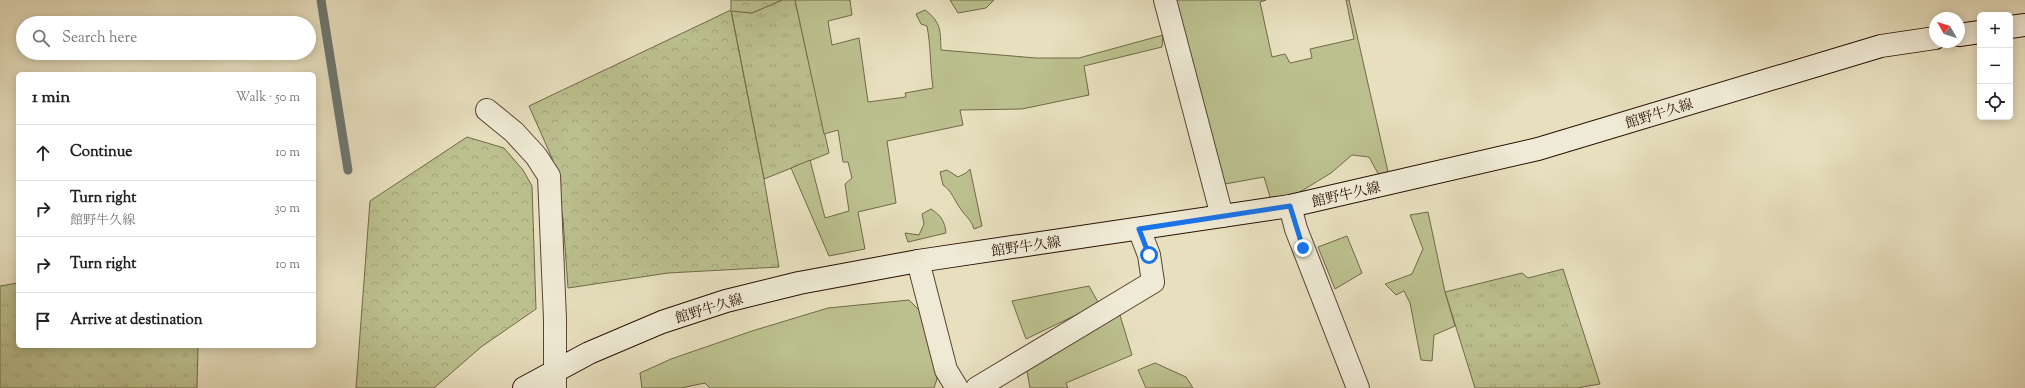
<!DOCTYPE html>
<html lang="en">
<head>
<meta charset="utf-8">
<style>
  :root { --surface:#fff; --page:#f6f6f6; --text:#222; --muted:#767676; --line:#e0e0e0 }
  body { margin:0; font-family:"Sorts Mill Goudy","Noto Serif JP",serif; background:var(--page); color:var(--text) }
  .controls { position:absolute; right:12px; top:12px; display:grid; overflow:hidden; border-radius:6px; box-shadow:0 2px 10px #0003 }
  .controls button { width:36px; height:36px; display:grid; place-items:center; padding:0; border:0; border-bottom:1px solid var(--line); background:var(--surface); color:var(--text); font:20px sans-serif }
  .compass { position:absolute; left:1929px; top:12px; width:36px; height:36px; border-radius:50%; background:var(--surface); box-shadow:0 2px 10px #0003; rotate:309deg }
  .stop { position:absolute; width:12px; height:12px; margin:-9px; border:3px solid #1a73e8; border-radius:50%; background:#fff }
  .stop.end { background:#1a73e8; border-color:#fff; box-shadow:0 1px 4px #0008 }
  .list { margin:0; padding:0; list-style:none }
  h2 { display:flex; justify-content:space-between; align-items:center; height:52px; margin:0; padding:0 16px; font-size:17px }
  h2 small { font-size:13px; font-weight:400; color:var(--muted) }
  .list li { display:grid; grid-template-columns:26px 1fr auto; gap:12px; align-items:center; box-sizing:border-box; height:56px; padding:0 16px; border-top:1px solid var(--line) }
  .list b { display:block; font-size:15px; white-space:nowrap }
  .list p { margin:0; font-size:13px; white-space:nowrap; color:var(--muted) }
  .list em { font-size:13px; font-style:normal; color:var(--muted) }
  .icon { flex:none; width:22px; height:22px; fill:none; stroke:currentColor; stroke-width:2; stroke-linecap:round; stroke-linejoin:round }
  .map { position:relative; flex:none; width:2025px; height:388px; overflow:hidden }
  .search { position:absolute; background:var(--surface); box-shadow:0 2px 10px #0003; left:16px; top:16px; width:300px; height:44px; display:flex; align-items:center; gap:10px; box-sizing:border-box; padding:0 14px; border-radius:22px; color:var(--muted); font-size:15px }
  .panel { position:absolute; background:var(--surface); box-shadow:0 2px 10px #0003; left:16px; top:72px; width:300px; height:276px; border-radius:6px }
  .map>svg:first-child { display:block }
</style>
</head>
<body>
<div class="map">
<svg width="2025" height="388" viewBox="0 0 2025 388">
  <defs>
    <pattern id="grass-tufts" width="24" height="20" patternUnits="userSpaceOnUse"><rect width="24" height="20" fill="#bbc08e"/><path d="M3 7l-1-3M5 7V3M7 7l1-3M15 17l-1-3M17 17v-4M19 17l1-3" fill="none" stroke="#a1a479"/></pattern>
    <pattern id="forest-crowns" width="20" height="18" patternUnits="userSpaceOnUse"><rect width="20" height="18" fill="#bbc08e"/><path d="M2 6a3 3 0 1 1 6 0M12 15a3 3 0 1 1 6 0" fill="none" stroke="#a1a479"/></pattern>
  </defs>
  <rect width="100%" height="100%" fill="#e7dfbe"/>
  <filter id="stains"><feTurbulence type="fractalNoise" baseFrequency=".005" numOctaves="4"/><feColorMatrix values="0 0 0 0 .2 0 0 0 0 .09 0 0 0 0 .02 0 0 0 .5 -.17"/></filter>
  <radialGradient id="worn" r=".72"><stop offset=".6" stop-color="#630" stop-opacity="0"/><stop offset="1" stop-color="#630" stop-opacity=".3"/></radialGradient>
  <path fill="url(#grass-tufts)" stroke="#726848" d="M 782,0 L 795,0 L 829,153 L 764,179 L 731,10 L 752,13 Z
    M 1563,269 L 1600,384 L 1577,388 L 1475,388 L 1445,292 L 1522,273 L 1528,278 Z
    M 18,283 L 18,346 L 198,346 L 197,388 L 0,388 L 0,286 Z"/>
  <path fill="url(#forest-crowns)" stroke="#726848" d="M 731,0 L 782,0 L 752,13 L 731,11 L 764,179 L 779,267 L 668,273 L 568,288 L 563,219 L 552,158 L 529,106 L 731,10 Z
    M 467,137 L 504,148 L 523,170 L 532,186 L 536,309 L 481,347 L 434,388 L 356,388 L 370,201 Z"/>
  <path fill="#bbc08e" stroke="#726848" d="M 795,0 L 850,0 L 852,15 L 828,21 L 832,45 L 859,38 L 868,102 L 906,97 L 905,93 L 933,88 C 930,67 931,47 927,26 L 921,24 L 916,14 L 925,10 C 942,23 940,31 941,50 L 1036,58 L 1079,58 L 1163,35 L 1162,47 L 1084,66 L 1089,95 L 1022,109 L 960,110 L 963,125 L 887,141 L 896,203 L 858,212 L 865,249 L 829,256 L 791,168 L 810,160 L 825,218 L 849,211 L 845,184 L 852,178 L 848,162 L 843,162 L 838,130 L 824,134 Z
    M 950,0 L 994,0 L 986,8 L 958,13 Z
    M 1172,0 L 1266,0 L 1260,2 L 1272,57 L 1285,54 L 1290,63 L 1312,58 L 1310,49 L 1354,39 L 1346,0 L 1349,0 L 1389,176 L 1381,179 L 1369,157 L 1352,155 L 1331,173 L 1295,195 L 1271,200 L 1264,177 L 1225,184 Z
    M 970,169 L 982,226 L 974,229 C 971,219 965,216 960,208 C 954,200 952,191 943,185 L 940,172 L 947,170 L 958,177 L 966,173 Z
    M 931,209 C 941,215 945,222 946,233 L 908,242 L 905,233 L 919,235 L 924,224 L 922,214 Z
    M 1428,212 L 1445,292 L 1455,326 L 1434,335 L 1432,361 L 1421,360 L 1410,303 L 1404,291 L 1396,295 L 1385,284 L 1412,274 L 1423,249 L 1410,215 Z
    M 1347,236 L 1362,273 L 1335,289 L 1318,247 Z
    M 1089,286 L 1099,304 L 1026,339 L 1012,301 Z
    M 909,300 L 921,312 L 937,379 L 934,388 L 710,388 L 705,383 L 681,388 L 642,388 L 640,373 L 671,359 L 752,331 L 828,308 Z
    M 1119,312 L 1132,355 L 1066,383 L 1068,388 L 1030,388 L 1026,366 Z
    M 1155,363 L 1186,377 L 1193,388 L 1146,388 L 1138,370 Z"/>
  <g fill="none" stroke-linecap="round" stroke-linejoin="round">
    <path stroke="#6c7770" stroke-width="9" d="M 321,0 L 348,170"/>
    <g stroke="#594432" stroke-width="24">
      <path id="minor" d="M 1165,0 L 1222,216
        M 487,110 L 514,132 L 536,156 L 549,176 L 555,319 L 555,388
        M 1290,206 L 1296,229 L 1358,388
        M 918,261 L 946,370 L 957,388
        M 977,388 L 1153,282 L 1149,255 L 1139,229"/>
    </g>
    <g stroke="#2a1003" stroke-width="24">
      <path id="secondary" d="M 2010,27 L 2025,25
        M 1959,35 L 1980,32
        M 524,388 L 589,353 L 662,322 L 726,301 L 799,283 L 918,261 L 1290,206 L 1538,149 L 1881,46 L 1935,38"/>
    </g>
    <use href="#minor" stroke="#efead5" stroke-width="22"/>
    <use href="#secondary" stroke="#efead5" stroke-width="22"/>
  </g>
  <g fill="none" stroke-linecap="round" stroke-linejoin="round">
    <path stroke="#1a73e8" stroke-width="5" d="M 1149,255 L 1139,229 L 1290,206 L 1303,248"/>
  </g>
  <g text-anchor="middle" stroke-width="3" stroke-linejoin="round" paint-order="stroke">
    <g font-size="14" fill="#2a1003" stroke="#efead5">
      <text transform="translate(1659 113) rotate(-17)" y="5">館野牛久線</text>
      <text transform="translate(1346 194) rotate(-13)" y="5">館野牛久線</text>
      <text transform="translate(1026 246) rotate(-8)" y="5">館野牛久線</text>
      <text transform="translate(709 308) rotate(-17)" y="5">館野牛久線</text>
    </g>
  </g>
  <rect width="100%" height="100%" filter="url(#stains)"/>
  <rect width="100%" height="100%" fill="url(#worn)"/>
</svg>
<div class="controls">
<button>+</button>
<button>−</button>
<button><svg class="icon" aria-label="locate" viewBox="0 0 24 24"><circle cx="12" cy="12" r="6"/><path d="M12 2v4M12 18v4M2 12h4M18 12h4"/></svg></button>
</div>
<svg class="compass" viewBox="-18 -18 36 36"><path d="M0-13l5 13h-10z" fill="#e53935"/><path d="M0 13l5-13h-10z" fill="#767676"/></svg>
<div class="stop" style="left:1149px;top:255px"></div>
<div class="stop end" style="left:1303px;top:248px"></div>
<div class="search"><svg class="icon" aria-label="search" viewBox="0 0 24 24"><circle cx="10" cy="10" r="6"/><path d="M15 15l6 6"/></svg>Search here</div>
<section class="panel">
<h2>1 min<small>Walk · 50 m</small></h2>
<ul class="list">
<li><svg class="icon" aria-label="ahead" viewBox="0 0 24 24"><path d="M12 20V5M6 11l6-6 6 6"/></svg><div><b>Continue</b></div><em>10 m</em></li>
<li><svg class="icon" aria-label="right" viewBox="0 0 24 24"><path d="M7 20v-9h11M14 6l5 5-5 5"/></svg><div><b>Turn right</b><p>館野牛久線</p></div><em>30 m</em></li>
<li><svg class="icon" aria-label="right" viewBox="0 0 24 24"><path d="M7 20v-9h11M14 6l5 5-5 5"/></svg><div><b>Turn right</b></div><em>10 m</em></li>
<li><svg class="icon" aria-label="arrive" viewBox="0 0 24 24"><path d="M6 21V4h12l-3 4 3 4H6"/></svg><div><b>Arrive at destination</b></div></li>
</ul>
</section>
</div>
</body>
</html>
